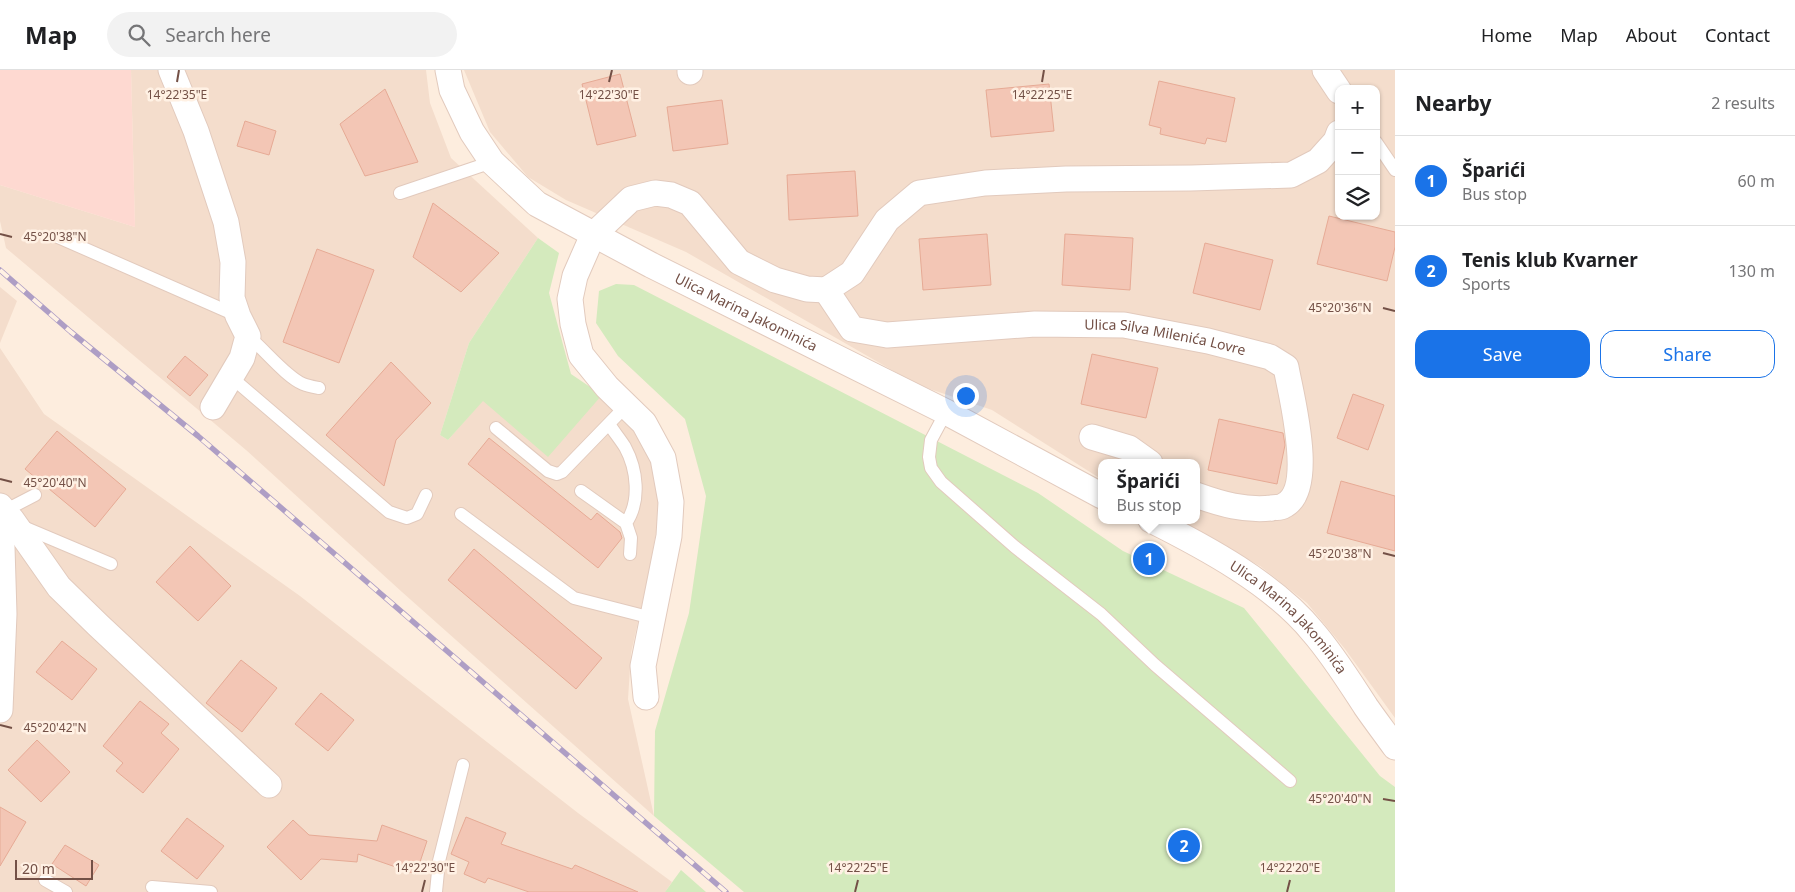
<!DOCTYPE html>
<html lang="en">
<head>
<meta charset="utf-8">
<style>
  :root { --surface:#fff; --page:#f2f2f2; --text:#202124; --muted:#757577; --line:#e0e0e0; --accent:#1a73e8 }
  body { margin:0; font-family:"Noto Sans",sans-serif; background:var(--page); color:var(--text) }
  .controls { position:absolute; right:15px; top:15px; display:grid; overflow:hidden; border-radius:10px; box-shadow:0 1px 4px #0004 }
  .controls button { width:45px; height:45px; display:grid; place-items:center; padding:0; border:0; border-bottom:1px solid var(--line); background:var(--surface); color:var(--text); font:25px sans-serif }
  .scale { position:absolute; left:15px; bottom:12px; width:78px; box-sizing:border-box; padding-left:5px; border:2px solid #735046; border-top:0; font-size:14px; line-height:18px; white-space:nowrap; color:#735046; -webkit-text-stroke:4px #fff1e4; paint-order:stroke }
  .you { position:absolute; left:965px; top:325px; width:18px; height:18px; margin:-12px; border:4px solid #fff; border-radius:50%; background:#1a73e8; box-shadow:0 0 0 8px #1a73e833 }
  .badge { display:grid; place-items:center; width:32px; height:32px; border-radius:50%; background:var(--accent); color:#fff; font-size:16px; font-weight:700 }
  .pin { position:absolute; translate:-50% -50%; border:2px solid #fff; box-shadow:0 1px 5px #0006 }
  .popup { position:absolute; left:1098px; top:389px; width:102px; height:65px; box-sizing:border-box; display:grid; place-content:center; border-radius:10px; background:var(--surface); filter:drop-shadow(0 1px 4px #0005); font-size:16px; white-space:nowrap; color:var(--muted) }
  .popup b { font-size:19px; color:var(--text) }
  .popup::after { content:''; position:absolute; left:50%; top:100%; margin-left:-10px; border:10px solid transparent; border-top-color:var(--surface) }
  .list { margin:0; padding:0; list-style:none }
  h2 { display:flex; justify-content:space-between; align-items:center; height:65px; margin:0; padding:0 20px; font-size:21px }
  h2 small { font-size:16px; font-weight:400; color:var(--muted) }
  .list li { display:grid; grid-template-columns:32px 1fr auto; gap:15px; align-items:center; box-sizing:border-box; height:90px; padding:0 20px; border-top:1px solid var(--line) }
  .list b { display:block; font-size:19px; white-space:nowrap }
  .list p { margin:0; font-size:16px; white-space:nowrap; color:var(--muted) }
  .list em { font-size:16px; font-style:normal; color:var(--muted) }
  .actions { display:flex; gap:10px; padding:15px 20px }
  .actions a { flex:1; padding:11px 0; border:1px solid var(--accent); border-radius:15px; text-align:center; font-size:18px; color:var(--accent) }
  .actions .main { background:var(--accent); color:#fff }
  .icon { flex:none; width:28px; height:28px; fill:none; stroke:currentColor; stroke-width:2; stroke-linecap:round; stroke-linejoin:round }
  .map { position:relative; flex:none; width:1395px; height:822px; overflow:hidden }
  header { display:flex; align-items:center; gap:30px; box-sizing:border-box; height:70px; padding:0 25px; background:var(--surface); border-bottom:1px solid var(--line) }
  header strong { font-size:24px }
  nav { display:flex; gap:28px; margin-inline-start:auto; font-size:18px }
  .search { width:350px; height:45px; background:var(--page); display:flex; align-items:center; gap:12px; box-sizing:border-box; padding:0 18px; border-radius:28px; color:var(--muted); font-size:19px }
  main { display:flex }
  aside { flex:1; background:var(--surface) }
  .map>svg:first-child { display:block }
</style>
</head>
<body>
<header>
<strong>Map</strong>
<div class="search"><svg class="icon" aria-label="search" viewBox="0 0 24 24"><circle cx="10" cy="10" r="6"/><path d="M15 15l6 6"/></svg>Search here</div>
<nav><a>Home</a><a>Map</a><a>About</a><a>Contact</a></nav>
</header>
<main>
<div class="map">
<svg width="1395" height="822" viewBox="0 0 1395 822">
  <rect width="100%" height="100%" fill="#fdedde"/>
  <path fill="#f4ddcc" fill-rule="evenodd" d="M 131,0 L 426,0 L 430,33 L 451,88 L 538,168 L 469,273 L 440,365 L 448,370 L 483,330 L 602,325 L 639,366 L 658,405 L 660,441 L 647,511 L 631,583 L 628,629 L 654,746 L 402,522 L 246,380 L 6,178 L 0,151 L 0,115 L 135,157 Z
    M 464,0 L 1395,0 L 1395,648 L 1345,579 L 1307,533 L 1260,496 L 1176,450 L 1196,450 L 1196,393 L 1102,393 L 1101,409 L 992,340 L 918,315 L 686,182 L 566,130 L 528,107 L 490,62 ZM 1339,19 L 1376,19 L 1376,146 L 1339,146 Z
    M 0,217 L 17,231 L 0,273 Z
    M 0,278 L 44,344 L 300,526 L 578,743 L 672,812 L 665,822 L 0,822 Z"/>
  <path fill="#fed9d1" d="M 0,0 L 131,0 L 135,157 L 0,115 Z"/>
  <path fill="#d4eabd" d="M 538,168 L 559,183 L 549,223 L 571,304 L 602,325 L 548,387 L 483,331 L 448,370 L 440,365 L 469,273 Z
    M 616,214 L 634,215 L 1038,423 L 1123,481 L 1244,538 L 1380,706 L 1395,717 L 1395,822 L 744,822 L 654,746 L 655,661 L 689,543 L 706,426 L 685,349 L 618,286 L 596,253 L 599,221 Z
    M 681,800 L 706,822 L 665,822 Z"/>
  <path fill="#f3c6b5" stroke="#e6aa95" d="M 620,4 L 636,66 L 597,75 L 582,14 Z
    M 1159,11 L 1235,28 L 1226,72 L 1207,68 L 1205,74 L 1160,64 L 1161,58 L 1149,55 Z
    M 1049,14 L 1054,61 L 991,67 L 986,20 Z
    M 385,19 L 418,92 L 365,106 L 340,54 Z
    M 722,30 L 728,74 L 673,81 L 667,37 Z
    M 245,51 L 276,61 L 269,85 L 237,76 Z
    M 855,101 L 858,146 L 789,150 L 787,105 Z
    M 433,133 L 499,183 L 461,222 L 413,187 Z
    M 1329,146 L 1395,162 L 1395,177 L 1387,211 L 1317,194 Z
    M 987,164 L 991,215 L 923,220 L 919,169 Z
    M 1065,164 L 1133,168 L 1130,220 L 1062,215 Z
    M 1205,173 L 1273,190 L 1260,240 L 1193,223 Z
    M 317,179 L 374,200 L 339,293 L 283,272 Z
    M 1092,284 L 1158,298 L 1146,348 L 1081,334 Z
    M 185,286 L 208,305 L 190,326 L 167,307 Z
    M 391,292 L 431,333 L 396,370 L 384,416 L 326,365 Z
    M 1353,324 L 1384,335 L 1368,380 L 1337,368 Z
    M 1219,349 L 1283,363 L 1285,375 L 1277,414 L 1208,400 Z
    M 57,361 L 126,419 L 95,457 L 25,399 Z
    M 489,368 L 591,450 L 597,443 L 620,462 L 622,468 L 598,498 L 468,394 Z
    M 1341,411 L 1395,426 L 1395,481 L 1327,463 Z
    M 190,476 L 231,516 L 198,551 L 156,512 Z
    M 474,479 L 602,588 L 576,619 L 448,510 Z
    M 62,571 L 97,599 L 72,630 L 36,602 Z
    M 241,590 L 277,618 L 242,662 L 206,633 Z
    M 321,623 L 354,650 L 328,681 L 295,654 Z
    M 140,631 L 169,654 L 161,663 L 179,679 L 143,723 L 116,701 L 123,693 L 103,676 Z
    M 37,670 L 70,702 L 41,732 L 8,700 Z
    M 0,737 L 26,752 L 0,796 Z
    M 466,747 L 506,763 L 501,774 L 572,799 L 575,795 L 638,822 L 529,822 L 488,808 L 485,813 L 464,804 L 469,792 L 451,784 Z
    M 187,748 L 224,776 L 197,809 L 161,781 Z
    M 293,750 L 309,765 L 377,771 L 382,755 L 427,771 L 416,804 L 358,784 L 357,792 L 321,789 L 301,810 L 267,777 Z
    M 65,775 L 99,795 L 86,816 L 52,794 Z"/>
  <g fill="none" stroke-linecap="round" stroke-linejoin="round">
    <g stroke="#e2cabd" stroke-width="14">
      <path id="service" d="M 1376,72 L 1395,100
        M 400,123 L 492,92
        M 58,167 L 238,246
        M 248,266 C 264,279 286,307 303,314 C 308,316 314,317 319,318
        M 231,307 L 389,442 L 407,448 L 417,444 L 426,425
        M 946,342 L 931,370 L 929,387 L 931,398 L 941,412 L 1015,477 L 1101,544 L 1155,595 L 1290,711
        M 496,358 L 548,401 L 557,404 L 562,402 L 626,336
        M 581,421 L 626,453 C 641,431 637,399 625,377 C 620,369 614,362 609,354
        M 4,441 L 35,425
        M 461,444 L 574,528 L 652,548
        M 626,453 L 631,468 L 630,484
        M 21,456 L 111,494
        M 45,810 L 66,822
        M 152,817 L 211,822
        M 436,822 L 439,791 L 463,695"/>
    </g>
    <g stroke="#e2cabd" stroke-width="27">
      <g id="minor">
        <path d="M 171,0 L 196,61 L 226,152 L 233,192 L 232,228 L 238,246 L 248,266 L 242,288 L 213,337"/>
        <path id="s1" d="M 448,0 L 452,20 L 472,62 L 492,92 L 537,134 L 651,195 L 946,342 L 1102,426"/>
        <path d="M 690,0 L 690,2"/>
        <path d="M 1325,0 L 1339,21"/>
        <path id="s2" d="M 826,220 L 852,259 L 887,265 L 1035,254 L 1124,255 L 1208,271 L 1270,287 L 1286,297 C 1291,326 1317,421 1283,436 C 1280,438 1275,437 1272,438 C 1245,441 1221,434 1196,425"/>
        <path d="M 1092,367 L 1129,378 L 1150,393"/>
        <path d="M 0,436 L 12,450 L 59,517 L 98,555 L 269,715"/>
        <path id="s3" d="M 1151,450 C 1205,477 1274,514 1313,562 C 1333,585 1349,611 1366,637 C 1375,650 1385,663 1395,677"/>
        <path d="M 0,466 L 2,477 L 4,544 L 0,640"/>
        <path d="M 646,627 L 643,596 L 669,466 L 671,432 L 663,388 L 644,353 L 607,317 L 581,285 L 573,254 L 570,229 L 575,206 L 593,165 L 631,129 L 655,123 L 671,125 L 690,133 L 739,192 L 775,210 L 807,219 L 826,220 L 852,203 L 887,150 L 919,123 L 985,113 L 1066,109 L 1191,108 L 1291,105 L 1318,91 L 1336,71 L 1339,63"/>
      </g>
    </g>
    <use href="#service" stroke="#fff" stroke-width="12"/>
    <use href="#minor" stroke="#fff" stroke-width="25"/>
    <g stroke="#ae9ec5" stroke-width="5.5">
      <path id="rail" d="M 0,200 L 71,262 L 198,366 L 726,822"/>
    </g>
    <use href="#rail" stroke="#fff1e4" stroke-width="4" stroke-dasharray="11" stroke-linecap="butt"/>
  </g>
  <path fill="none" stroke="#735046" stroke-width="2" d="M 177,12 L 179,0M 609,12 L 612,0M 1042,12 L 1044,0M 0,164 L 12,167M 1383,238 L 1395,241M 0,409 L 12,412M 1383,483 L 1395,486M 0,655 L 12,658M 1383,729 L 1395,731M 422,822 L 425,810M 855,822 L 858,810M 1287,822 L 1290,810"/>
  <g text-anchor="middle" stroke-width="5" stroke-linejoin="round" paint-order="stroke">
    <g font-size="14" fill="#735046" stroke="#fff1e4">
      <text dy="5" stroke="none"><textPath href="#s1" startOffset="400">Ulica Marina Jakominića</textPath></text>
      <text dy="5" stroke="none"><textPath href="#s2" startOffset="362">Ulica Silva Milenića Lovre</textPath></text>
      <text dy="5" stroke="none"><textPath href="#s3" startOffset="170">Ulica Marina Jakominića</textPath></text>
    </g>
  </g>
  <g font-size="12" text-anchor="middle" fill="#735046" stroke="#fff1e4" stroke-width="5" stroke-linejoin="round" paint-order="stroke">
    <text x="177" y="29">14°22'35"E</text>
    <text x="609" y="29">14°22'30"E</text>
    <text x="1042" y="29">14°22'25"E</text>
    <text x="55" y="171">45°20'38"N</text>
    <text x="1340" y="242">45°20'36"N</text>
    <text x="55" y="417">45°20'40"N</text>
    <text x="1340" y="488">45°20'38"N</text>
    <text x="55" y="662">45°20'42"N</text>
    <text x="1340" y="733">45°20'40"N</text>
    <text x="425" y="802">14°22'30"E</text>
    <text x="858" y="802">14°22'25"E</text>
    <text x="1290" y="802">14°22'20"E</text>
  </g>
</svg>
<div class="controls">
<button>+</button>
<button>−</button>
<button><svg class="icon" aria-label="layers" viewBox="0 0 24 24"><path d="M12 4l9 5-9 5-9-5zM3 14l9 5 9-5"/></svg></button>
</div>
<div class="scale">20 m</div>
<div class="you"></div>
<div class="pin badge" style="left:1149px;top:489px">1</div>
<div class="popup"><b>Šparići</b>Bus stop</div>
<div class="pin badge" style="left:1184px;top:776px">2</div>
</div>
<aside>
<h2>Nearby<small>2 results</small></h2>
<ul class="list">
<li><span class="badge">1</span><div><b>Šparići</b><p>Bus stop</p></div><em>60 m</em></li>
<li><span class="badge">2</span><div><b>Tenis klub Kvarner</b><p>Sports</p></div><em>130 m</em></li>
</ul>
<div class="actions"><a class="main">Save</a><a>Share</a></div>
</aside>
</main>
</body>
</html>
